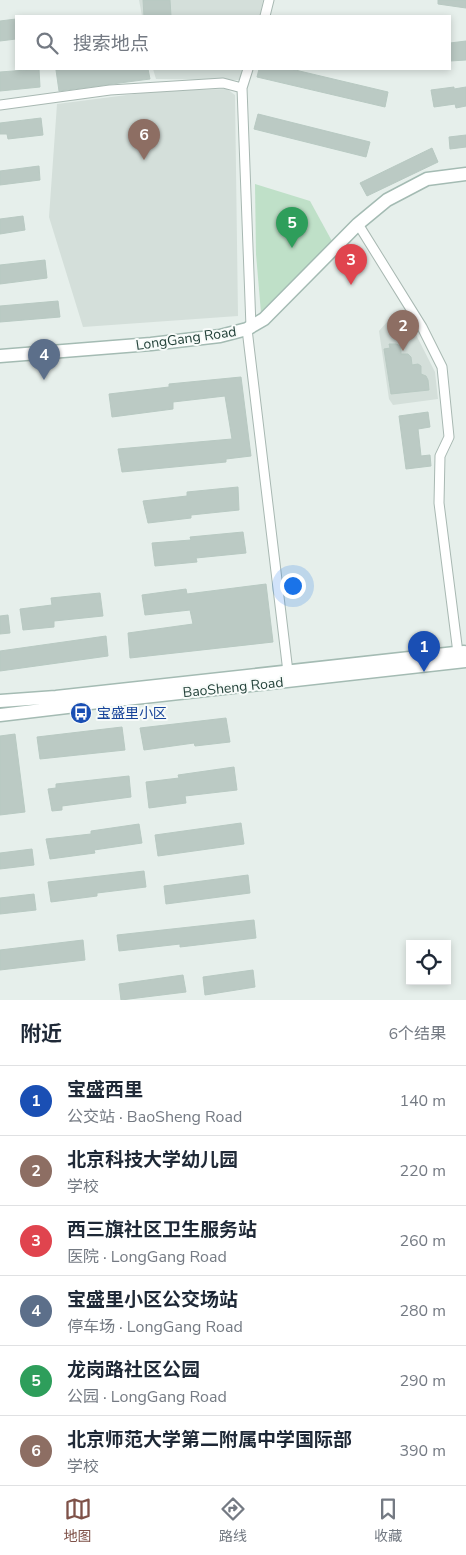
<!DOCTYPE html>
<html lang="zh">
<head>
<meta charset="utf-8">
<style>
  :root { --surface:#fff; --page:#f6f6f7; --text:#1f2937; --muted:#747a83; --line:#e0e1e3; --accent:#7f5249 }
  body { margin:0; font-family:"Nunito Sans","Noto Sans SC",sans-serif; background:var(--page); color:var(--text) }
  .controls { position:absolute; right:15px; bottom:15px; display:grid; overflow:hidden; border-radius:0px; box-shadow:0 2px 8px #0003 }
  .controls button { width:45px; height:45px; display:grid; place-items:center; padding:0; border:0; border-bottom:1px solid var(--line); background:var(--surface); color:var(--text); font:25px sans-serif }
  .you { position:absolute; left:292px; top:585px; width:18px; height:18px; margin:-12px; border:4px solid #fff; border-radius:50%; background:#1a73e8; box-shadow:0 0 0 8px #1a73e833 }
  .badge { display:grid; place-items:center; width:32px; height:32px; border-radius:50%; background:var(--accent); color:#fff; font-size:16px; font-weight:700 }
  .pin { position:absolute; translate:-50% -41px; filter:drop-shadow(0 1px 2px #0008) }
  .pin::after { content:''; position:absolute; top:26px; width:18px; height:15px; background:inherit; clip-path:polygon(0 0,100% 0,50% 100%) }
  .list { margin:0; padding:0; list-style:none }
  h2 { display:flex; justify-content:space-between; align-items:center; height:65px; margin:0; padding:0 20px; font-size:21px }
  h2 small { font-size:16px; font-weight:400; color:var(--muted) }
  .list li { display:grid; grid-template-columns:32px 1fr auto; gap:15px; align-items:center; box-sizing:border-box; height:70px; padding:0 20px; border-top:1px solid var(--line) }
  .list b { display:block; font-size:19px; white-space:nowrap }
  .list p { margin:0; font-size:16px; white-space:nowrap; color:var(--muted) }
  .list em { font-size:16px; font-style:normal; color:var(--muted) }
  .icon { flex:none; width:28px; height:28px; fill:none; stroke:currentColor; stroke-width:2; stroke-linecap:round; stroke-linejoin:round }
  .map { position:relative; flex:none; width:466px; height:1000px; overflow:hidden }
  .search { position:absolute; background:var(--surface); box-shadow:0 2px 8px #0003; left:15px; right:15px; top:15px; height:55px; display:flex; align-items:center; gap:12px; box-sizing:border-box; padding:0 18px; border-radius:0px; color:var(--muted); font-size:19px }
  .sheet { height:485px; background:var(--surface) }
  nav { display:flex; justify-content:space-around; align-items:center; box-sizing:border-box; height:70px; border-top:1px solid var(--line); background:var(--surface); font-size:14px; color:var(--muted) }
  nav a { display:grid; justify-items:center; gap:2px }
  nav .on { color:var(--accent) }
  .map>svg:first-child { display:block }
</style>
</head>
<body>
<div class="map">
<svg width="466" height="1000" viewBox="0 0 466 1000">
  <rect width="100%" height="100%" fill="#e6efeb"/>
  <path fill="#d4dfda" d="M 139,0 L 263,0 L 260,16 L 142,16 Z
    M 153,69 L 244,69 L 240,80 L 156,79 Z
    M 227,89 L 235,95 L 238,316 L 83,327 L 49,217 L 57,104 L 158,91 Z
    M 396,312 L 405,313 L 435,372 L 438,399 L 393,405 L 389,399 L 379,331 Z"/>
  <path fill="#bfe0c8" d="M 255,184 L 310,201 L 333,243 L 298,279 L 261,313 L 256,254 Z"/>
  <path fill="#bbcac4" stroke="#b8c9c2" d="M 143,0 L 170,0 L 171,16 L 144,16 Z
    M 438,0 L 466,0 L 466,8 L 438,4 Z
    M 16,19 L 16,39 L 0,41 L 0,21 Z
    M 466,41 L 466,60 L 450,61 L 450,43 Z
    M 39,69 L 40,87 L 0,91 L 0,72 Z
    M 65,69 L 148,69 L 150,79 L 59,91 L 56,70 Z
    M 259,69 L 291,69 L 388,92 L 385,107 L 257,77 Z
    M 454,87 L 454,89 L 466,87 L 466,106 L 456,108 L 455,104 L 434,107 L 431,90 Z
    M 258,114 L 370,142 L 366,157 L 254,129 Z
    M 41,118 L 43,135 L 8,139 L 7,134 L 0,134 L 0,123 Z
    M 466,135 L 466,147 L 450,149 L 449,137 Z
    M 432,148 L 438,162 L 367,196 L 360,183 Z
    M 39,166 L 40,180 L 0,185 L 0,171 Z
    M 23,216 L 25,230 L 0,234 L 0,219 Z
    M 45,260 L 47,278 L 0,284 L 0,265 Z
    M 58,301 L 60,317 L 0,322 L 0,306 Z
    M 389,344 L 396,344 L 401,346 L 401,354 L 408,354 L 411,357 L 412,365 L 418,364 L 421,366 L 421,374 L 426,376 L 428,380 L 429,390 L 391,394 L 384,349 L 390,348 Z
    M 241,377 L 251,456 L 226,459 L 226,462 L 122,472 L 118,449 L 232,439 L 225,396 L 173,402 L 173,409 L 112,417 L 109,394 L 169,387 L 169,384 Z
    M 428,412 L 430,427 L 418,429 L 421,456 L 430,455 L 431,466 L 406,469 L 399,416 Z
    M 238,487 L 239,510 L 191,515 L 191,518 L 148,523 L 143,501 L 187,496 L 187,492 Z
    M 243,532 L 246,553 L 196,558 L 197,562 L 155,566 L 152,543 L 191,540 L 190,537 Z
    M 266,584 L 273,642 L 130,658 L 128,633 L 193,624 L 190,610 L 145,615 L 142,595 L 186,589 L 187,594 Z
    M 100,593 L 103,616 L 54,621 L 54,627 L 23,630 L 20,609 L 52,605 L 51,598 Z
    M 8,615 L 10,633 L 0,634 L 0,616 Z
    M 106,636 L 108,656 L 0,671 L 0,651 Z
    M 226,718 L 230,742 L 195,746 L 194,743 L 144,750 L 140,728 Z
    M 122,727 L 125,750 L 40,759 L 37,737 Z
    M 15,734 L 25,812 L 0,815 L 0,736 Z
    M 234,767 L 237,790 L 185,796 L 186,803 L 149,808 L 146,782 L 179,778 L 178,775 Z
    M 129,776 L 131,797 L 62,806 L 62,810 L 52,811 L 48,789 L 56,788 L 56,784 Z
    M 241,823 L 244,844 L 158,856 L 155,835 Z
    M 139,824 L 142,843 L 94,850 L 95,853 L 50,859 L 46,839 L 91,834 L 91,831 Z
    M 32,849 L 34,865 L 0,869 L 0,853 Z
    M 144,871 L 146,887 L 97,893 L 97,896 L 51,902 L 48,882 Z
    M 248,875 L 250,893 L 166,904 L 164,886 Z
    M 34,894 L 36,910 L 0,914 L 0,898 Z
    M 254,920 L 256,938 L 180,947 L 180,944 L 119,951 L 117,935 Z
    M 83,940 L 85,960 L 0,970 L 0,950 Z
    M 253,970 L 255,987 L 205,995 L 203,977 Z
    M 183,975 L 186,992 L 121,1000 L 119,984 Z"/>
  <g fill="none" stroke-linecap="round" stroke-linejoin="round">
    <g stroke="#a8b8b2" stroke-width="11">
      <path id="street" d="M 265,16 L 269,0
        M 242,88 L 248,69
        M 0,105 L 110,90 L 223,83 L 242,88 L 251,327
        M 358,224 L 422,327 L 442,367 L 449,437 L 440,456 L 439,503 L 458,653
        M 247,329 L 288,672"/>
    </g>
    <g stroke="#a4bbb3" stroke-width="15">
      <path id="secondary" d="M 0,356 L 151,344 L 220,336 L 247,329 L 264,319 L 358,224 L 387,200 L 427,179 L 466,174
        M 0,701 L 56,697 L 464,652
        M 0,715 L 84,705 L 90,703 L 466,661"/>
    </g>
    <use href="#street" stroke="#fff" stroke-width="9"/>
    <use href="#secondary" stroke="#fff" stroke-width="12"/>
  </g>
  <defs>
    <g id="bus-disc" transform="scale(1.125)"><circle r="9.5" fill="#1a4fb4" stroke="#f7fbf9"/><path d="M-5-6H5V4H4V6H2V4H-2V6H-4V4H-5ZM-3.5-4V0h7V-4ZM-3.5 1.2v1.5H-2V1.2ZM2 1.2v1.5H3.5V1.2Z" fill="#fff"/></g>
  </defs>
  <g fill-rule="evenodd">
    <use href="#bus-disc" x="81" y="713"/>
  </g>
  <g text-anchor="middle" stroke-width="4" stroke-linejoin="round" paint-order="stroke">
    <g font-size="14" fill="#24423a" stroke="#f7fbf9">
      <text transform="translate(186 338) rotate(-8)" y="5">LongGang Road</text>
      <text transform="translate(233 687) rotate(-6)" y="5">BaoSheng Road</text>
    </g>
    <g font-size="14" fill="#164399" stroke="#f7fbf9" text-anchor="start">
      <text x="97" y="718">宝盛里小区</text>
    </g>
  </g>
</svg>
<div class="controls">
<button><svg class="icon" aria-label="locate" viewBox="0 0 24 24"><circle cx="12" cy="12" r="6"/><path d="M12 2v4M12 18v4M2 12h4M18 12h4"/></svg></button>
</div>
<div class="you"></div>
<div class="pin badge" style="left:424px;top:672px;background:#1a4fb4">1</div>
<div class="pin badge" style="left:403px;top:351px;background:#8d6e63">2</div>
<div class="pin badge" style="left:351px;top:285px;background:#e0444e">3</div>
<div class="pin badge" style="left:44px;top:380px;background:#5c6f8a">4</div>
<div class="pin badge" style="left:292px;top:248px;background:#2e9e5b">5</div>
<div class="pin badge" style="left:144px;top:160px;background:#8d6e63">6</div>
<div class="search"><svg class="icon" aria-label="search" viewBox="0 0 24 24"><circle cx="10" cy="10" r="6"/><path d="M15 15l6 6"/></svg>搜索地点</div>
</div>
<section class="sheet">
<h2>附近<small>6个结果</small></h2>
<ul class="list">
<li><span class="badge" style="background:#1a4fb4">1</span><div><b>宝盛西里</b><p>公交站 · BaoSheng Road</p></div><em>140 m</em></li>
<li><span class="badge" style="background:#8d6e63">2</span><div><b>北京科技大学幼儿园</b><p>学校</p></div><em>220 m</em></li>
<li><span class="badge" style="background:#e0444e">3</span><div><b>西三旗社区卫生服务站</b><p>医院 · LongGang Road</p></div><em>260 m</em></li>
<li><span class="badge" style="background:#5c6f8a">4</span><div><b>宝盛里小区公交场站</b><p>停车场 · LongGang Road</p></div><em>280 m</em></li>
<li><span class="badge" style="background:#2e9e5b">5</span><div><b>龙岗路社区公园</b><p>公园 · LongGang Road</p></div><em>290 m</em></li>
<li><span class="badge" style="background:#8d6e63">6</span><div><b>北京师范大学第二附属中学国际部</b><p>学校</p></div><em>390 m</em></li>
</ul>
</section>
<nav>
<a class="on"><svg class="icon" aria-label="map" viewBox="0 0 24 24"><path d="M3 6l6-2 6 2 6-2v14l-6 2-6-2-6 2zM9 4v14M15 6v14"/></svg>地图</a>
<a><svg class="icon" aria-label="directions" viewBox="0 0 24 24"><path d="M12 3l9 9-9 9-9-9zM9 14v-3h6M13 9l2 2-2 2"/></svg>路线</a>
<a><svg class="icon" aria-label="saved" viewBox="0 0 24 24"><path d="M7 4h10v16l-5-4-5 4z"/></svg>收藏</a>
</nav>
</body>
</html>
